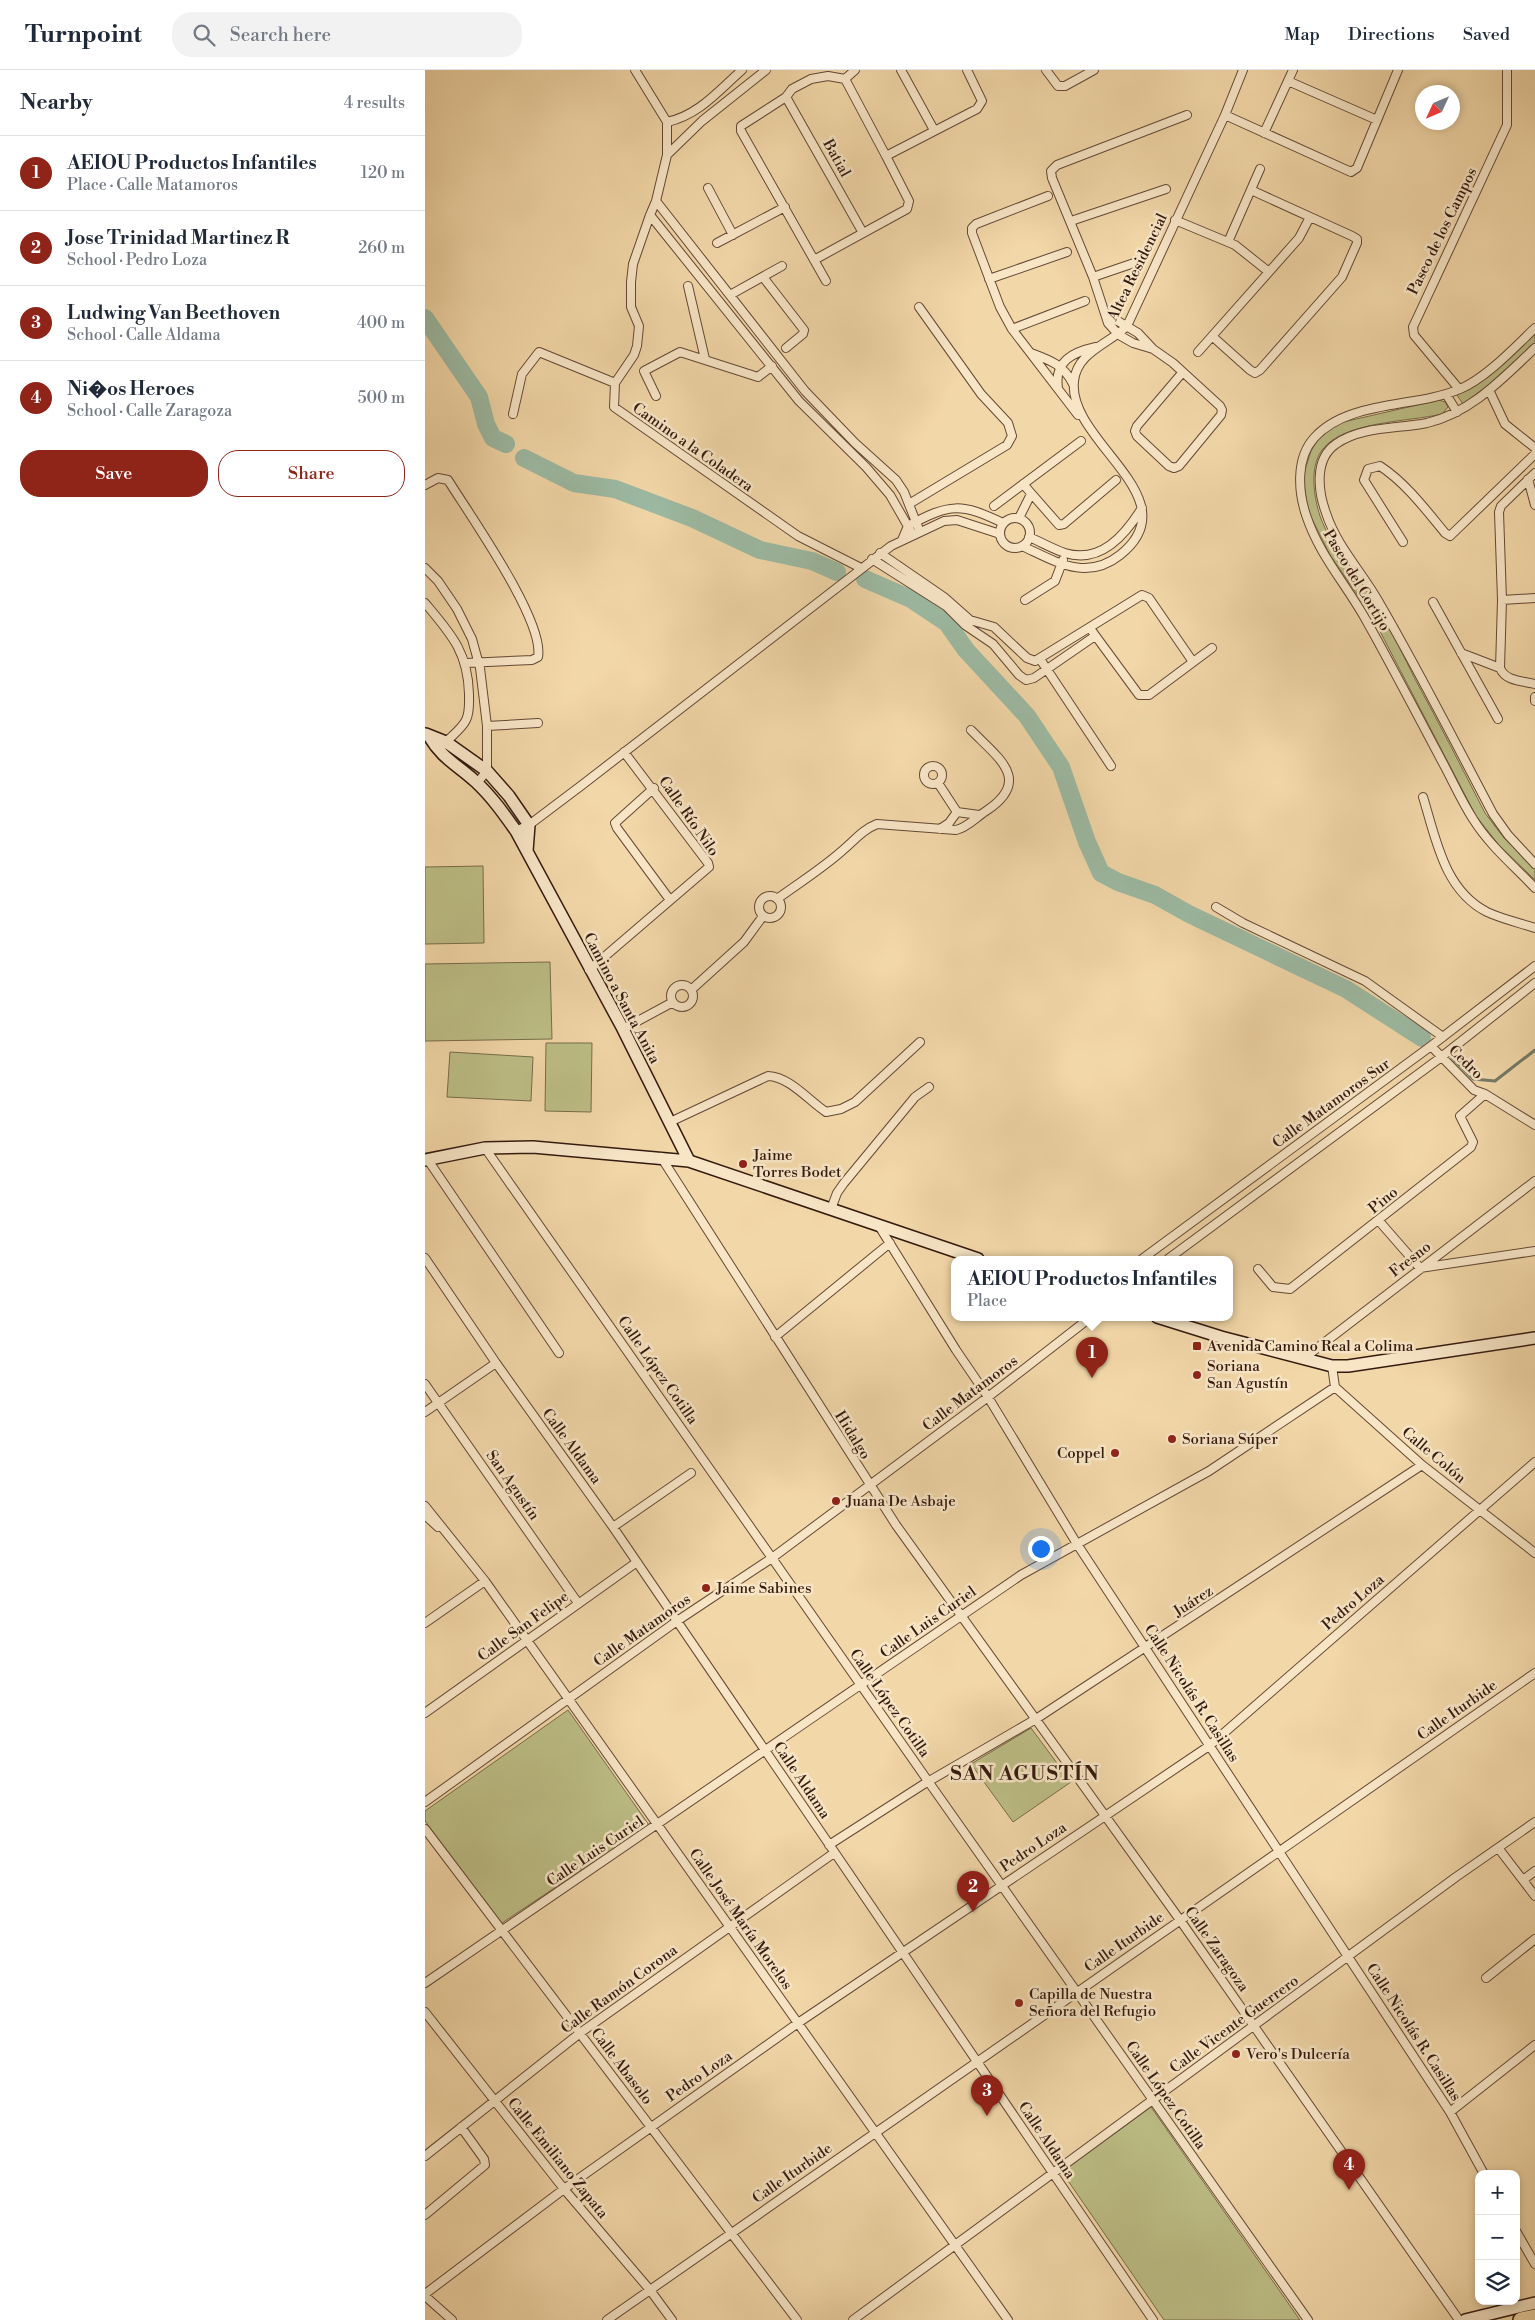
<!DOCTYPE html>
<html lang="en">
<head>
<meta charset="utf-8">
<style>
  :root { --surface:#fff; --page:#f2f2f3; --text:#1f2937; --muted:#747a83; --line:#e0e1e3; --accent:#8f2418 }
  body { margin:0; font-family:"Libre Bodoni",serif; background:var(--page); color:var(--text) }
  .controls { position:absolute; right:15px; bottom:15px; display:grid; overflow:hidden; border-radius:10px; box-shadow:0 2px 8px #0003 }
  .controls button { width:45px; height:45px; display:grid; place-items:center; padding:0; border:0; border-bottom:1px solid var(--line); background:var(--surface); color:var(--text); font:25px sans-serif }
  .compass { position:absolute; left:990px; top:15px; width:45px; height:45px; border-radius:50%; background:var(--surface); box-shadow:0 2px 8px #0003; rotate:226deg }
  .you { position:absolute; left:615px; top:1478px; width:18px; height:18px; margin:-12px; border:4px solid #fff; border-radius:50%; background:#1a73e8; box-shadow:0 0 0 8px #1a73e833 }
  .badge { display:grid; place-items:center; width:32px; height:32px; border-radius:50%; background:var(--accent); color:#fff; font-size:16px; font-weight:700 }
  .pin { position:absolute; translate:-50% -41px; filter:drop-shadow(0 1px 2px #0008) }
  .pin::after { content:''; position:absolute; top:26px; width:18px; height:15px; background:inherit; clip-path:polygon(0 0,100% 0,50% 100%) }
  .popup { position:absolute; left:526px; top:1186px; width:282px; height:65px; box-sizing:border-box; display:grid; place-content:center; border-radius:10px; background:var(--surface); filter:drop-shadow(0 1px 4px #0005); font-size:16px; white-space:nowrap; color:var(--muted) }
  .popup b { font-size:19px; color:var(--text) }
  .popup::after { content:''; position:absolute; left:50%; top:100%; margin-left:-10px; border:10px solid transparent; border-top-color:var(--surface) }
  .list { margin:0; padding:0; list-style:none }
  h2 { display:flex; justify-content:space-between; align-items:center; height:65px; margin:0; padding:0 20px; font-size:21px }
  h2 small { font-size:16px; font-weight:400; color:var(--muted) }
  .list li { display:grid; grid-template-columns:32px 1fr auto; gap:15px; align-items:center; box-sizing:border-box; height:75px; padding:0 20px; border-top:1px solid var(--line) }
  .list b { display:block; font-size:19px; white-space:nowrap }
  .list p { margin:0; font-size:16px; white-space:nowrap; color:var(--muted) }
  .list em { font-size:16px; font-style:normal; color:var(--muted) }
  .actions { display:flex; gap:10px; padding:15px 20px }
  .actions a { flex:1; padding:11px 0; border:1px solid var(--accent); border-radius:20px; text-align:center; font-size:18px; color:var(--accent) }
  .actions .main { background:var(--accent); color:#fff }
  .icon { flex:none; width:28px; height:28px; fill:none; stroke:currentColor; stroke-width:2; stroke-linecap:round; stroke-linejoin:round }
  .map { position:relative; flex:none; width:1110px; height:2250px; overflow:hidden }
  header { display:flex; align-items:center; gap:30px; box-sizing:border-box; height:70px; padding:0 25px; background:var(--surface); border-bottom:1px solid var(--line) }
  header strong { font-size:24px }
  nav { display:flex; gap:28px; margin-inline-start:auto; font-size:18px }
  .search { width:350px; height:45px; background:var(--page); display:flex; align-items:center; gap:12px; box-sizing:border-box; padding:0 18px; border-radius:20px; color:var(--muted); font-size:19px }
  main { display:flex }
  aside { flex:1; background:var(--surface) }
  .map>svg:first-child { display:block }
</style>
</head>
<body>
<header>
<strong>Turnpoint</strong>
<div class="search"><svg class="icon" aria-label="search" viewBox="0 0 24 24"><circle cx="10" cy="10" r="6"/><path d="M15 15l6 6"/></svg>Search here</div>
<nav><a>Map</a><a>Directions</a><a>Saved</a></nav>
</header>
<main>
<aside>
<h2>Nearby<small>4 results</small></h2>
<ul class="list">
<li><span class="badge">1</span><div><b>AEIOU Productos Infantiles</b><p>Place · Calle Matamoros</p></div><em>120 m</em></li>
<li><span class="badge">2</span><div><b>Jose Trinidad Martinez R</b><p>School · Pedro Loza</p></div><em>260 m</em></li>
<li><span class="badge">3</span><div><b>Ludwing Van Beethoven</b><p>School · Calle Aldama</p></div><em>400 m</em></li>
<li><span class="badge">4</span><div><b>Ni�os Heroes</b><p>School · Calle Zaragoza</p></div><em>500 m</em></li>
</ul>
<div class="actions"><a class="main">Save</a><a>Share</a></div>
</aside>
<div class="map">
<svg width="1110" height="2250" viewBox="0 0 1110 2250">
  <rect width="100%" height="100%" fill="#f2d7a8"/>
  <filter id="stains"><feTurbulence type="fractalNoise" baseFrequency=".004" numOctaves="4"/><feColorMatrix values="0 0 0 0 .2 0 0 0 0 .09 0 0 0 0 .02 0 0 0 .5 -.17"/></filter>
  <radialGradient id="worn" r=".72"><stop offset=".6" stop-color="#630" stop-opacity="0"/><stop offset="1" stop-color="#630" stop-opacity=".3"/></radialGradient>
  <path fill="#bdbe86" stroke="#786c4a" d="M 1110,264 L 1110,273 L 1062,316 L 1038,334 L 1032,325 L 1054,313 Z
    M 1014,330 L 1020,332 L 1023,337 L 1017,344 C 984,352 918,351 897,380 C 884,398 889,427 895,446 C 907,480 937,511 955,542 C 968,563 979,587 990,609 C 1014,653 1037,698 1060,743 L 1079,768 L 1110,799 L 1110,810 L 1074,775 L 1051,746 L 947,546 L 905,485 L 883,441 L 878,406 L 886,381 L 896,365 L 914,353 Z
    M 58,796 L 59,873 L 0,874 L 0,797 Z
    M 125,892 L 127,969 L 0,971 L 0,894 Z
    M 121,973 L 167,973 L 166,1042 L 120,1041 Z
    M 25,982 L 108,987 L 106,1031 L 22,1027 Z
    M 143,1640 L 224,1755 L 77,1853 L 0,1751 L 0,1741 Z
    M 606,1658 L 646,1712 L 588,1752 L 546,1694 Z
    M 726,2037 L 875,2250 L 739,2250 L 637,2102 Z"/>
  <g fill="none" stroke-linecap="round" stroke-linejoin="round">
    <path stroke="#727a68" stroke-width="3" d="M 997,968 L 1002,970
      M 1027,988 L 1048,1009 L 1070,1011 L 1110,980"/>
    <path stroke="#9cbaa3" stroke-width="18" d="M 0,248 L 54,327 L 61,354 L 68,368 L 81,374
      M 99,388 L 149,413 L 190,419 L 267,448 L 335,480 L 387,491 L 412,502
      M 440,509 L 486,529 L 522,553 L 541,580 L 602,646 L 636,697 L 662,772 L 676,803 L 693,812 L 730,825 L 764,844 L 921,919 L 997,968"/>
    <g stroke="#644935" stroke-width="10">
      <path id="street" d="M 210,0 L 242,52 L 242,85 L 231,131 L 225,145 L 208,194 L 206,212 L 206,237 L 214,256 L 212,276 L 209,285 L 190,313 L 189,337 L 373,466 L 436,498
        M 476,0 L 509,60
        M 621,0 L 633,16 L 640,16 L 669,0
        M 420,9 L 430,0
        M 863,11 L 952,50
        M 361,27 L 438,163
        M 800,45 L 926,102 L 932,98 L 973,0
        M 242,52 C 274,45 293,21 317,0
        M 839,63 L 868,0
        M 242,85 L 277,51 L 341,0
        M 283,118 L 308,165
        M 623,126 L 551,154 L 547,158 L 547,163 L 575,237 L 587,259 L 653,345
        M 231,131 L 380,321 L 430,373 L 471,410 L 479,422 L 495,462
        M 225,145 L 374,331 L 441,397 L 465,425 L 488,465
        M 750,150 L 810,175 L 844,202
        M 646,151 L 741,119
        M 803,172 L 835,99
        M 292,173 L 360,137
        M 389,190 L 482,139 L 484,131 L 461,86
        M 338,207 L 379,260 L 378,264 L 361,278
        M 668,207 L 712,192
        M 564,209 L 642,182
        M 401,211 L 316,61 L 316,56 L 361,27 L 367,19 L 386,9 L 403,6 L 420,9 L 461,86 L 552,39 L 557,31 L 542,0
        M 263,216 L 280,289
        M 305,225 L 357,196
        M 681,244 L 713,263 L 728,279 L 748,293 L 795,336 L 797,340 L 796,345 L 754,396 L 749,398 L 744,396 L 712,366 L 710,361 L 712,356 L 757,303
        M 1110,258 C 1089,278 1061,308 1035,319 C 990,338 923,330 889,368 C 871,388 873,421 881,445 C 894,485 921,514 941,550 C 968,598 994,648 1020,697 C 1029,714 1037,732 1048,749 C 1064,775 1089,796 1110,818
        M 587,259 L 660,231
        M 787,266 L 825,300 L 830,303 L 835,300 L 917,207 L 932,173 L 932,169 L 927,166 L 826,120
        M 1110,278 C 1078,308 1047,342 1002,353 C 973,359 936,356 911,374 C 889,389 893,421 901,443 C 912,477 938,503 955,534 C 995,603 1031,674 1068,744 L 1083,765 L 1110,794
        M 728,279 L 708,273 L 694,265 L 683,253 L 668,207 L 627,108 L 626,101 L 632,95 L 762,45
        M 773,282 L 874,168 L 885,147
        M 606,283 C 625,290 639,295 648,314
        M 633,318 C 629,291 648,282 671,277
        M 1034,319 L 989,265 L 988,257 L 1082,55 L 1082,0
        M 1064,320 L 1080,354 L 1110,378
        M 1021,324 L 1032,342
        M 231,326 L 219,301 L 255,282 L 333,307 L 347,296
        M 88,344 L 97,304 L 114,282 L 190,313
        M 1110,403 L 1076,436 L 1074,442 L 1077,530 L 1075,598 C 1080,611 1097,611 1110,614
        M 1103,409 L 1110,435
        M 598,414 L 634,455 L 639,454 L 691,410
        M 0,415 L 13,408 L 23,410 C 44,444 120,551 113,587 L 107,590 L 41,593
        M 484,434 L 582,375 L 587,366 L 583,353 L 556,324 L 494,237
        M 569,436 L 656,371
        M 594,448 L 606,424
        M575 463a15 15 0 1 1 30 0a15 15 0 1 1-30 0Z
        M 604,467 C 616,472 628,479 640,483 C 676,494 700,465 717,438
        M 477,470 L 483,456 C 525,433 536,433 578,453
        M 978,472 L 939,410 L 943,399 L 955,396 C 981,413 1001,440 1020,463 L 1025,466 L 1110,384
        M 597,476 C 630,491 661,512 695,485 C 767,428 642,372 649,311 C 652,282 684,274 702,256 L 800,45 L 818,0
        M 455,483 L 519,527 L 545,550 L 569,557 L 602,588 L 610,591 L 717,525 L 724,528 L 768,592
        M 447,489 L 521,536 L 540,555 L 568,574 L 594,605 L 601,610 L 609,608 L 670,566
        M 0,498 L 13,511 L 32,539 L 47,569 L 55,598 L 62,656 L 62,701 L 52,713
        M 600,530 L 630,511 L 638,490
        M 1077,530 L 1110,528
        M 1008,532 L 1073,649
        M 0,533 C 26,564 43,582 44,624 C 44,633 45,642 41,650 C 36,660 25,667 18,675
        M 667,561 L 714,625 L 724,625 L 787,578
        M 1036,583 L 1075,598
        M 615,589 L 686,696
        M 1110,631 L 1110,627
        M 62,656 L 113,653
        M499 705a9 9 0 1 1 18 0a9 9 0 1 1-18 0Z
        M 513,713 L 532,742
        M 229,718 L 190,753 L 192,758 L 245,830
        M 998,727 C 1011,769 1019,820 1062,842 C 1077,849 1095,853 1110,858
        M 515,759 L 524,753 L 532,742 L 554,745
        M 91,761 L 104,755 L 157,715 L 466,476 L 519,451 L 532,450 L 575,464
        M334 837a11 11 0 1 1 22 0a11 11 0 1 1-22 0Z
        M 352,829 C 374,813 398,798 418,780 C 430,770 437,760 452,754 L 531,760 C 543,757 550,748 561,741 C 608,710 573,688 546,660
        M 791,837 L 818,853 L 940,911 L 1018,967
        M 164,900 L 284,797 L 283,793 L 199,682
        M246 926a11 11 0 1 1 22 0a11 11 0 1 1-22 0Z
        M 266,920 L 319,872 L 338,846
        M 198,959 L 248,932
        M 1006,976 L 1049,1020 L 1060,1024 L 1110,1055
        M 245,1052 L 343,1006 C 365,1007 383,1030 401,1042 L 416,1039 L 430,1032 L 495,972
        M 60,1078 L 503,1711 L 883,2250
        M 236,1087 L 471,1455 L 755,1850 L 1034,2250
        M 3,1090 L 134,1283
        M 406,1139 L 412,1123 L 419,1113 L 490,1027 L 504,1017
        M 954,1151 L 995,1198 L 1110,1181
        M 454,1156 L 531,1280 L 563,1327 L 652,1474 L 1025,2042 L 1059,2104
        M 0,1188 L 71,1293 L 188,1457 L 728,2250
        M 717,1189 L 1006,976 L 1110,896
        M 743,1189 L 1015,988 L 1110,913
        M 833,1199 L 848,1217 L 865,1219 L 1046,1077 L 1048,1072 L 1035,1046 L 1060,1024
        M 350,1267 L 465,1173
        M 878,1289 L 1110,1111
        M 907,1296 L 910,1317 L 997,1395 L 1110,1483
        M 0,1314 L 153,1533
        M 0,1342 L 71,1293
        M 0,1436 L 60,1511 L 583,2250
        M 0,1445 L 13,1457
        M 188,1457 L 266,1403
        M 0,1553 L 60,1511
        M 0,1643 L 212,1492
        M 0,1732 L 252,1551 L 347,1488 L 563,1327 L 666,1247
        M 0,1759 L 372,2250
        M 404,1775 L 499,1714 L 611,1649 L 997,1395
        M 1074,1779 L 1110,1826
        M 1098,1810 L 1110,1801
        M 1061,1908 L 1110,1869
        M 0,1913 L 596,1505 L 784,1401 L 910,1317
        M 0,1942 L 139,2119 L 225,2220 L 247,2250
        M 1025,2042 L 1110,1975
        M 0,2086 L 155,1963 L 409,1783
        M 0,2145 L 60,2095 L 59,2089 L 36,2057
        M 1091,2161 L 1110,2194
        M 0,2224 L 139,2119 L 373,1953 L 784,1676 L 1110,1392
        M 0,2226 L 27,2250
        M 182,2250 L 1110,1603
        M 428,2250 L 1031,1807 L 1110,1752"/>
    </g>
    <g stroke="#341a0f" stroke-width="14">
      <path id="secondary" d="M 1,664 L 21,672 L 62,701 L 84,726 L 104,755 L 102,781
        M 4,666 C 16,688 34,696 51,712 C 67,727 79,744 91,761 L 198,959 L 264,1091
        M 0,1090 L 60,1078 L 108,1077 L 264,1091 L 553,1189
        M 732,1247 L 796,1267 L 907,1296 L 923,1296 L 1110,1268
        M 1040,2250 L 1110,2233"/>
    </g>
    <g stroke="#341a0f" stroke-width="18">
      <path id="highway" d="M 1096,2250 L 1110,2247"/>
    </g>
    <use href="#street" stroke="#f7e5c6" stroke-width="8"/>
    <use href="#secondary" stroke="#f7e5c6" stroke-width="11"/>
    <use href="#highway" stroke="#f2d7a8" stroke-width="15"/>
  </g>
  <g fill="#8f2418" stroke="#f7e5c6" stroke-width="2">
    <circle cx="318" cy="1094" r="5"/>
    <rect x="767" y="1271" width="10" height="10" rx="2.5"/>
    <circle cx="772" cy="1305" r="5"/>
    <circle cx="747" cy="1369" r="5"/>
    <circle cx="690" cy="1383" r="5"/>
    <circle cx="411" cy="1431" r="5"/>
    <circle cx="281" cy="1518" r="5"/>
    <circle cx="594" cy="1933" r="5"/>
    <circle cx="811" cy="1984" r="5"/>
  </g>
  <g text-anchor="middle" stroke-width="5" stroke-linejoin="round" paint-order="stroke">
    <g font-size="15" fill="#341a0f" stroke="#f7e5c6">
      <text transform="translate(412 88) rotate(61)" y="5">Batial</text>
      <text transform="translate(1017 161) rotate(-64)" y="5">Paseo de los Campos</text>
      <text transform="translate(712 197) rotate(-64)" y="5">Altea Residencial</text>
      <text transform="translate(268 377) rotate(35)" y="5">Camino a la Coladera</text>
      <text transform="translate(932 510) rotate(59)" y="5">Paseo del Cortijo</text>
      <text transform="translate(264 746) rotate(55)" y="5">Calle Río Nilo</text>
      <text transform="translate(197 928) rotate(62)" y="5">Camino a Santa Anita</text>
      <text transform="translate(1041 992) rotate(44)" y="5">Cedro</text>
      <text transform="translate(906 1033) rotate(-36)" y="5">Calle Matamoros Sur</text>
      <text transform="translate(958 1130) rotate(-39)" y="5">Pino</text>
      <text transform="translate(985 1189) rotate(-38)" y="5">Fresno</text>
      <text transform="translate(233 1300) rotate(55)" y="5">Calle López Cotilla</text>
      <text transform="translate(545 1323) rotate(-37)" y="5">Calle Matamoros</text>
      <text transform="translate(428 1365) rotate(58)" y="5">Hidalgo</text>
      <text transform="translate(147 1376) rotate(54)" y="5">Calle Aldama</text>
      <text transform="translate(1009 1385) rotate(40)" y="5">Calle Colón</text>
      <text transform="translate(88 1415) rotate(55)" y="5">San Agustín</text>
      <text transform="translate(768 1531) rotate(-33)" y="5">Juárez</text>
      <text transform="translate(928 1532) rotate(-41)" y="5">Pedro Loza</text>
      <text transform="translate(503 1552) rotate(-35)" y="5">Calle Luis Curiel</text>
      <text transform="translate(98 1556) rotate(-36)" y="5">Calle San Felipe</text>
      <text transform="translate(217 1560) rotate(-35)" y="5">Calle Matamoros</text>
      <text transform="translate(767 1623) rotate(57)" y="5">Calle Nicolás R. Casillas</text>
      <text transform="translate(465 1633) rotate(55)" y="5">Calle López Cotilla</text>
      <text transform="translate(1032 1640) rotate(-35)" y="5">Calle Iturbide</text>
      <text transform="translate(377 1710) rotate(56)" y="5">Calle Aldama</text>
      <text transform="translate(608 1777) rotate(-34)" y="5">Pedro Loza</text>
      <text transform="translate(170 1781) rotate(-34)" y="5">Calle Luis Curiel</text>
      <text transform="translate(316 1849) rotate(55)" y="5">Calle José María Morelos</text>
      <text transform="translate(699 1872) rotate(-35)" y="5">Calle Iturbide</text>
      <text transform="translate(792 1879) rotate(55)" y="5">Calle Zaragoza</text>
      <text transform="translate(194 1919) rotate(-36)" y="5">Calle Ramón Corona</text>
      <text transform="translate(809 1954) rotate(-36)" y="5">Calle Vicente Guerrero</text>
      <text transform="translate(989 1962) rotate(57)" y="5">Calle Nicolás R. Casillas</text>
      <text transform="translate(197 1996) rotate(53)" y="5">Calle Abasolo</text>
      <text transform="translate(274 2006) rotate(-35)" y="5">Pedro Loza</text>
      <text transform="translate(741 2025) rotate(55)" y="5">Calle López Cotilla</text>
      <text transform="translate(622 2070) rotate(56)" y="5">Calle Aldama</text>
      <text transform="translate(133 2088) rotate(51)" y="5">Calle Emiliano Zapata</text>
      <text transform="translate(367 2103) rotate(-35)" y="5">Calle Iturbide</text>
    </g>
    <g font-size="15" fill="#341a0f" stroke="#f7e5c6" text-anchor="start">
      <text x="328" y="1090">Jaime<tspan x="328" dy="17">Torres Bodet</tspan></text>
      <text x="782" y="1281">Avenida Camino Real a Colima</text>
      <text x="782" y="1301">Soriana<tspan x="782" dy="17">San Agustín</tspan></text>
      <text x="757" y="1374">Soriana Súper</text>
      <text x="680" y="1388" text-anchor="end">Coppel</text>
      <text x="421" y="1436">Juana De Asbaje</text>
      <text x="291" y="1523">Jaime Sabines</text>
      <text x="604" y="1929">Capilla de Nuestra<tspan x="604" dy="17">Señora del Refugio</tspan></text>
      <text x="821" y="1989">Vero's Dulcería</text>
    </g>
    <g font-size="20" font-weight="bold" letter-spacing="1" fill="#341a0f" stroke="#f7e5c6">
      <text x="600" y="1710">SAN AGUSTÍN</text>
    </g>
  </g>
  <rect width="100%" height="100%" filter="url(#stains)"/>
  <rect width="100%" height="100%" fill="url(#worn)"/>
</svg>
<div class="controls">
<button>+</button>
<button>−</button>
<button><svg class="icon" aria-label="layers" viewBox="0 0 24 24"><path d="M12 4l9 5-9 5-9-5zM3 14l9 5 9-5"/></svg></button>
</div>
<svg class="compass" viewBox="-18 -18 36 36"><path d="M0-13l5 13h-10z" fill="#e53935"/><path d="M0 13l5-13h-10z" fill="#747a83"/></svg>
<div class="you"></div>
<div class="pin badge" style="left:667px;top:1308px">1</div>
<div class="popup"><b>AEIOU Productos Infantiles</b>Place</div>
<div class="pin badge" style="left:548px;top:1842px">2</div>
<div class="pin badge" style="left:562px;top:2046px">3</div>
<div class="pin badge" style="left:924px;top:2120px">4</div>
</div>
</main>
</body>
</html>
